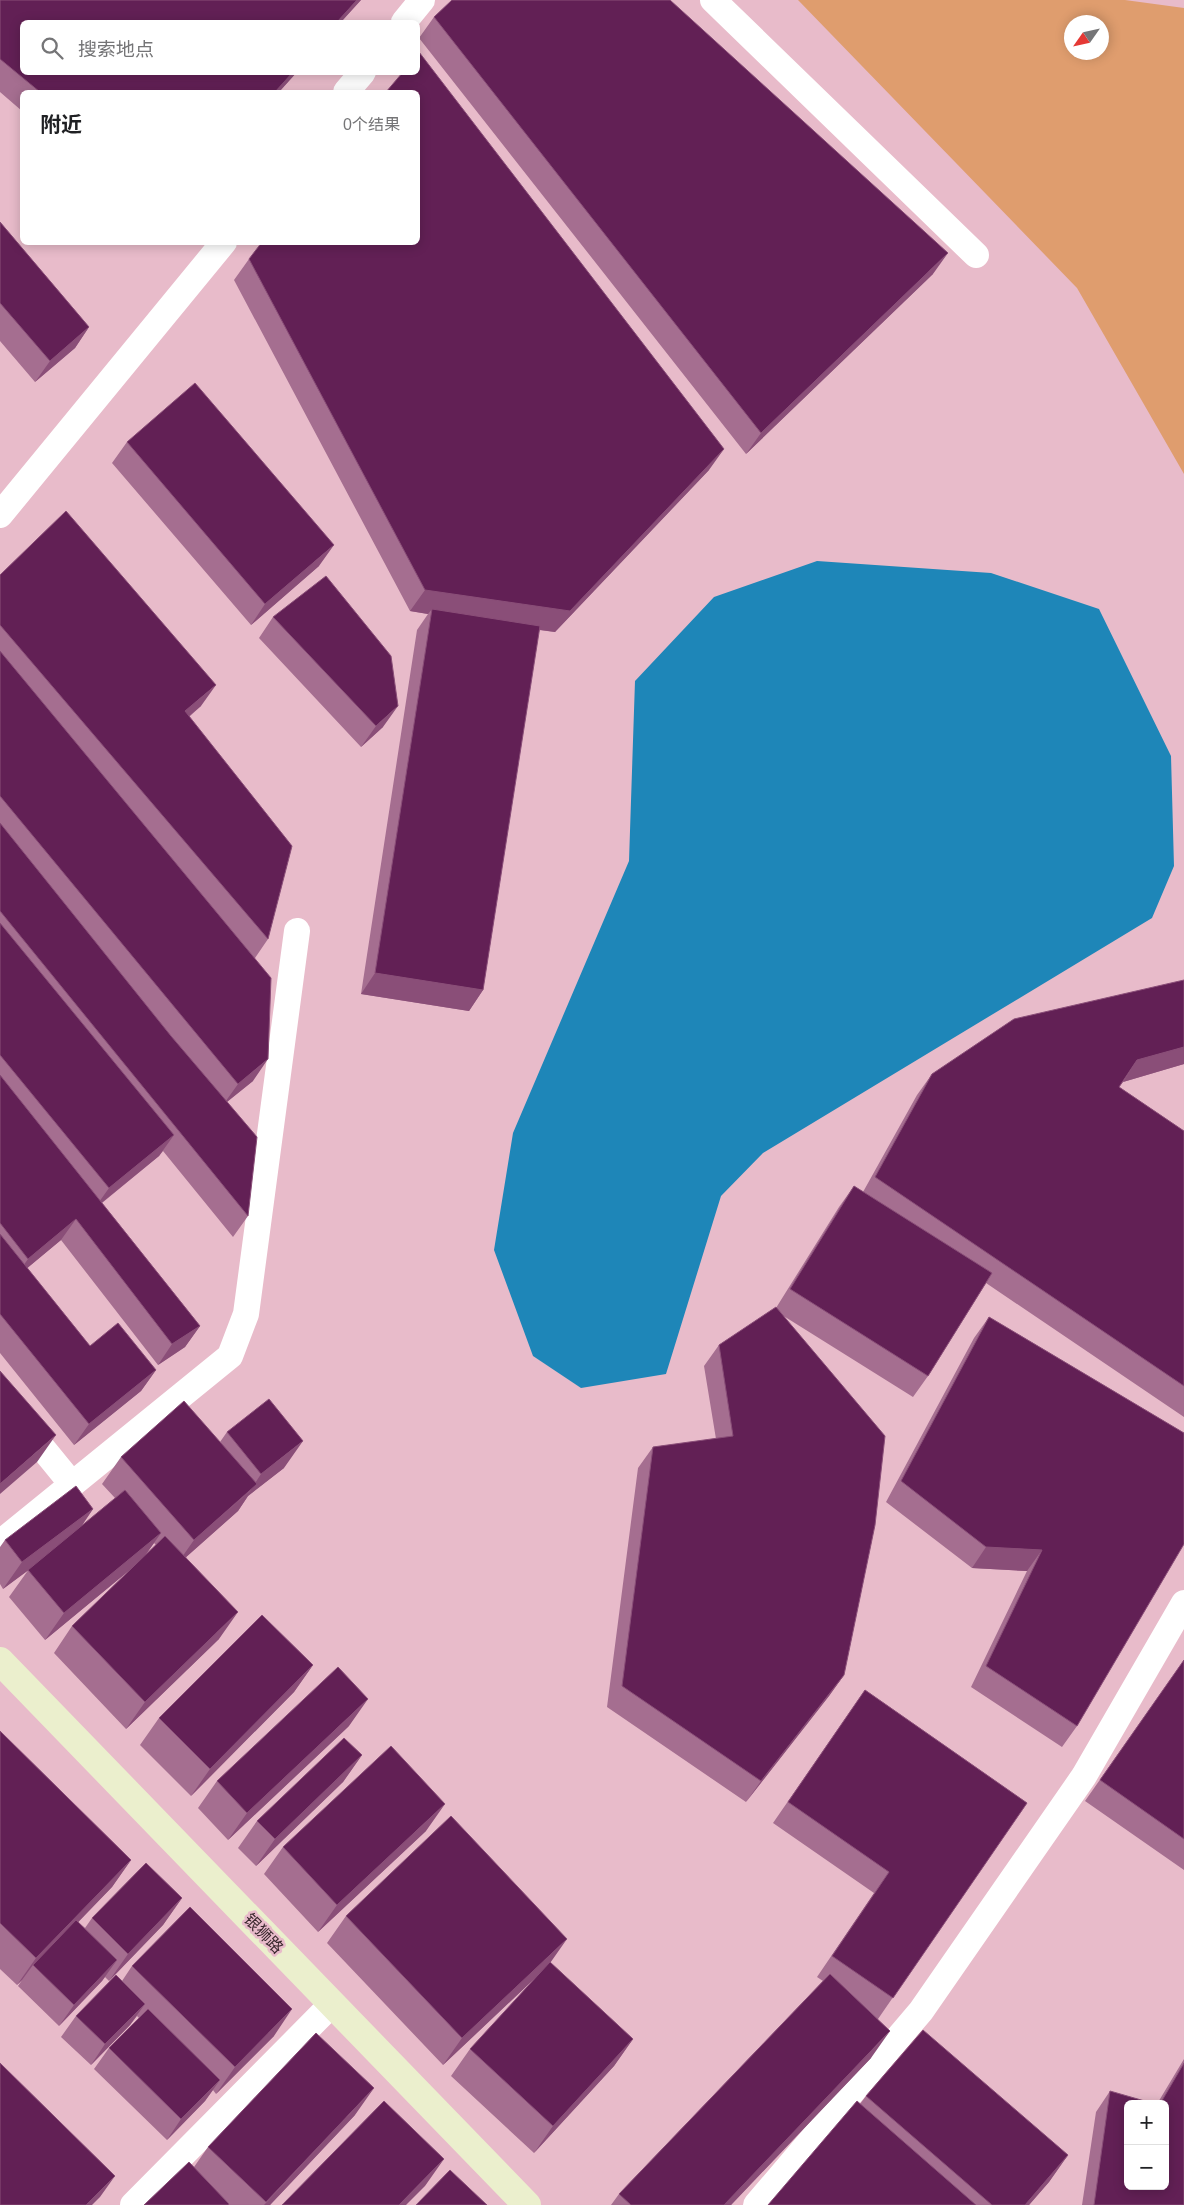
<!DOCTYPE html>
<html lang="zh">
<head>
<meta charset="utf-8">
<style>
  :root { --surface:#fff; --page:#f6f6f6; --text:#202124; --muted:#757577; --line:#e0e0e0 }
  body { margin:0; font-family:Arial,"Noto Sans SC",sans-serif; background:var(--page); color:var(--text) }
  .controls { position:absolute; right:15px; bottom:15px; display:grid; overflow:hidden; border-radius:8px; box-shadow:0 2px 12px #0003 }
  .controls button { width:45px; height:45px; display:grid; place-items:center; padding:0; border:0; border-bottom:1px solid var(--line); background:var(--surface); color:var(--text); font:25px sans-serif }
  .compass { position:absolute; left:1064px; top:15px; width:45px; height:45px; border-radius:50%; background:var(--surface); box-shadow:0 2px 12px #0003; rotate:236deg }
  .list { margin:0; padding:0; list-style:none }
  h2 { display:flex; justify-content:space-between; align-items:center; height:65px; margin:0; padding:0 20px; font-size:21px }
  h2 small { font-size:16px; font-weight:400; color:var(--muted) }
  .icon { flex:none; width:28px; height:28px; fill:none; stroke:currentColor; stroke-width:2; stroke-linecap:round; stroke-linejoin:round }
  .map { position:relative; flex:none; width:1184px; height:2205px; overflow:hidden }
  .search { position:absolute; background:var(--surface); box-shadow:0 2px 12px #0003; left:20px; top:20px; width:400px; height:55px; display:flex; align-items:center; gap:12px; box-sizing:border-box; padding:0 18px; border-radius:8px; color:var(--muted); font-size:19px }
  .panel { position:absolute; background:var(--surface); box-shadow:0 2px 12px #0003; left:20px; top:90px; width:400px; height:155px; border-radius:8px }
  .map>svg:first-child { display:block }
</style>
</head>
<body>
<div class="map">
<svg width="1184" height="2205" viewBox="0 0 1184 2205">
  <rect width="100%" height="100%" fill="#e8bbca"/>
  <path fill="#df9d6e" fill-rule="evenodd" d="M 798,0 L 1125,0 L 1184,8 L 1184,474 L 1077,288 ZM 1072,22 L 1102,22 L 1102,52 L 1072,52 Z"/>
  <path fill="#1e86b8" d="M 817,561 L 991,573 L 1099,609 L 1171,756 L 1174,866 L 1152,918 L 763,1153 L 721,1196 L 666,1374 L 581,1388 L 533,1356 L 494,1250 L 513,1133 L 629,861 L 635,681 L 714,597 Z"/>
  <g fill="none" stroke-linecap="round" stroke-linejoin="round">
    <path stroke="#fff" stroke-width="26" d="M 713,0 L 976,255
      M 404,22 L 422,0
      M 346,92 L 363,72
      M 0,515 L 224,242
      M 0,1396 L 71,1483
      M 0,1543 L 230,1356 L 246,1314 L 297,931
      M 133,2205 L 332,2004
      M 756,2205 L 921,2011 L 1084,1776 L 1184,1603"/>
    <path stroke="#ebefcd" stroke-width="28" d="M 0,1661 L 527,2205"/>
  </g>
  <path fill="#a56e90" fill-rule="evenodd" d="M 0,0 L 361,0 L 341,22 L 22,22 L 297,72 L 279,92 L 22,92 L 22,111 L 0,92 Z
    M 434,17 L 933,274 L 746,454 L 419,38 Z
    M 0,222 L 89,327 L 75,348 L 35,382 L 0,341 Z
    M 249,259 L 709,470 L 555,632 L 539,630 L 483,990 L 469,1011 L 361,994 L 417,630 L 428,614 L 410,611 L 234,280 Z
    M 127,442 L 319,566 L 251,625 L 112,463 Z
    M 0,575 L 201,706 L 189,717 L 268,939 L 255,958 L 253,1081 L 227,1102 L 248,1216 L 233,1237 L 163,1151 L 159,1156 L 102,1203 L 200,1326 L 185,1347 L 158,1365 L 61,1240 L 27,1268 L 90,1346 L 156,1370 L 141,1391 L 74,1445 L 0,1353 Z
    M 273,617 L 383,727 L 361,747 L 259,638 Z
    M 1184,980 L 1184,1064 L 1123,1082 L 1119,1087 L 1184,1131 L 1184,1417 L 986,1283 L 928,1376 L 913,1397 L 782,1315 L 844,1675 L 829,1696 L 746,1802 L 607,1707 L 638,1468 L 653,1447 L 716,1439 L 704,1366 L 719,1345 L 776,1308 L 839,1207 L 854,1186 L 863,1192 L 917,1095 L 932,1074 Z
    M 989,1317 L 1184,1433 L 1077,1726 L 1062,1747 L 971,1687 L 1027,1571 L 972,1568 L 886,1502 L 974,1338 Z
    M 227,1432 L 284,1468 L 248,1496 L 238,1511 L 186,1557 L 219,1639 L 126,1729 L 54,1653 L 72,1626 L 139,1562 L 45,1640 L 9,1597 L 29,1569 L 3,1589 L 0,1584 L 0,1547 L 5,1540 L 93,1509 L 81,1526 L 115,1498 L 102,1484 L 121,1457 L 220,1442 ZM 154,1543 L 156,1545 L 143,1558 Z
    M 1184,1660 L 1184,1870 L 1085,1801 Z
    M 313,1665 L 294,1692 L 191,1796 L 140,1745 L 159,1718 Z
    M 865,1690 L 1027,1803 L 878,2019 L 871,2058 L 731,2205 L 611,2205 L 619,2194 L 823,1981 L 817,1977 L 874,1893 L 773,1823 Z
    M 349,1726 L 228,1840 L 198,1808 L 217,1781 Z
    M 0,1731 L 131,1860 L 112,1887 L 78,1922 L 85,1928 L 92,1918 L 182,1898 L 163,1925 L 109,1981 L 105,1977 L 102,1981 L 59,2026 L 18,1986 L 22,1980 L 17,1985 L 0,1969 Z
    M 362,1755 L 343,1782 L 256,1866 L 238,1848 L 257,1821 Z
    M 426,1831 L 318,1932 L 264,1874 L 283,1847 Z
    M 346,1916 L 550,1962 L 633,2039 L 614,2066 L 534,2153 L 451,2076 L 470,2049 L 538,1975 L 443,2065 L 327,1943 Z
    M 132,1966 L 274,2036 L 216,2094 L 213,2090 L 205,2101 L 167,2140 L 94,2069 L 109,2048 L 139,2018 L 137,2016 L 130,2025 L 91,2065 L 61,2037 L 76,2016 L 122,1981 Z
    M 1184,2059 L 1184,2205 L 1082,2205 L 1096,2112 L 1110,2091 L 1128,2186 L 1165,2104 L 1157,2104 Z
    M 866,2096 L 1068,2155 L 1049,2182 L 1029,2205 L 768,2205 L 860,2104 Z
    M 355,2115 L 270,2205 L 144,2205 L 194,2167 L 208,2147 Z"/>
  <path fill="#8a4e78" d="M 357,0 L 361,0 L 341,22 L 337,22 Z
    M 293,72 L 297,72 L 279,92 L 275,92 Z
    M 948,253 L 933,274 L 746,454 L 761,433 Z
    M 89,327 L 75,348 L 35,382 L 50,361 Z
    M 724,449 L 709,470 L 555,632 L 431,614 L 432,609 L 428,614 L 410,611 L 425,590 Z
    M 334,545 L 319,566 L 251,625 L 265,604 Z
    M 216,685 L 201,706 L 170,732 L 185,711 Z
    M 398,706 L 383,727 L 361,747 L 376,726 Z
    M 375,973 L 483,990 L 469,1011 L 361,994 Z
    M 1184,1047 L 1184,1064 L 1123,1082 L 1137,1060 Z
    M 268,1059 L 253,1081 L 223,1105 L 238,1084 Z
    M 174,1135 L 159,1156 L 94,1209 L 109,1188 Z
    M 76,1219 L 61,1240 L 13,1280 L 28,1259 Z
    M 200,1326 L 185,1347 L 158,1365 L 172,1344 Z
    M 156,1370 L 141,1391 L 74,1445 L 89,1424 Z
    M 56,1435 L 37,1462 L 0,1494 L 0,1484 Z
    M 303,1441 L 284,1468 L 248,1496 L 238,1511 L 175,1567 L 194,1540 L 250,1491 L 261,1474 Z
    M 93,1509 L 75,1536 L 3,1589 L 22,1562 Z
    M 161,1533 L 142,1560 L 45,1640 L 64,1613 Z
    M 986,1547 L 1042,1550 L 1027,1571 L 972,1568 Z
    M 238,1612 L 219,1639 L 126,1729 L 145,1702 Z
    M 313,1665 L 294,1692 L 191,1796 L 210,1769 Z
    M 844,1675 L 829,1696 L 746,1802 L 761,1781 Z
    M 368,1699 L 349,1726 L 228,1840 L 247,1813 Z
    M 362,1755 L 343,1782 L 256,1866 L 275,1839 Z
    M 445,1804 L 426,1831 L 318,1932 L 337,1905 Z
    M 131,1860 L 112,1887 L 35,1967 L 33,1965 L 22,1980 L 17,1985 L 36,1958 Z
    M 182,1898 L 163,1925 L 109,1981 L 128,1954 Z
    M 567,1939 L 548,1966 L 443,2065 L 462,2038 Z
    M 117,1960 L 102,1981 L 59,2026 L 74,2005 Z
    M 145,2004 L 130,2025 L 91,2065 L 105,2044 Z
    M 292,2009 L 274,2036 L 216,2094 L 235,2067 Z
    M 890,2031 L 871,2058 L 731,2205 L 724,2205 Z
    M 633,2039 L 614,2066 L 534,2153 L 553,2126 Z
    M 220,2080 L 205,2101 L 167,2140 L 181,2119 Z
    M 374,2088 L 355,2115 L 270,2205 L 264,2205 Z
    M 1068,2155 L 1049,2182 L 1029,2205 L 1025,2205 Z
    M 444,2159 L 425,2186 L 406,2205 L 399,2205 Z
    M 115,2176 L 100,2197 L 92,2205 L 86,2205 Z"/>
  <path fill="#622055" stroke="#8a4e78" d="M 0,0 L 357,0 L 337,22 L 22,22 L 22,72 L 293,72 L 275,92 L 40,92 L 0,59 Z
    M 452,0 L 670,0 L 948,253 L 761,433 L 434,17 Z
    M 419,52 L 724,449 L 570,611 L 425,590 L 249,259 L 262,242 L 418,242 L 418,92 L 386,92 L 403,72 L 418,72 L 418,54 Z
    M 0,222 L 89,327 L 50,361 L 0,303 Z
    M 195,383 L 334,545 L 265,604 L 127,442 Z
    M 66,511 L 216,685 L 185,711 L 292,846 L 268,939 L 0,625 L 0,575 Z
    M 326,576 L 391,656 L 398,706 L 376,726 L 273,617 Z
    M 432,609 L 540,626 L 483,990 L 375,973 Z
    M 0,651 L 271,978 L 268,1059 L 238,1084 L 0,796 Z
    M 0,823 L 171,1036 L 257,1137 L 248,1216 L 0,911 Z
    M 0,923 L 174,1135 L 109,1188 L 0,1055 Z
    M 1184,980 L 1184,1047 L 1137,1060 L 1119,1087 L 1184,1131 L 1184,1386 L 875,1177 L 932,1074 L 1014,1019 Z
    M 0,1075 L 200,1326 L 172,1344 L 76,1219 L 28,1259 L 0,1223 Z
    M 854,1186 L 992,1273 L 928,1376 L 790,1289 Z
    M 0,1234 L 90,1346 L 118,1323 L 156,1370 L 89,1424 L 0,1314 Z
    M 776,1307 L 885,1436 L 875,1525 L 844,1675 L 761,1781 L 622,1686 L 653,1447 L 733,1436 L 719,1345 Z
    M 989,1317 L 1184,1433 L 1184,1544 L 1077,1726 L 986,1666 L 1042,1550 L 986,1547 L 901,1481 Z
    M 0,1371 L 56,1435 L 0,1484 Z
    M 269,1399 L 303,1441 L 261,1474 L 227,1432 Z
    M 184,1401 L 257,1484 L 194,1540 L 121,1457 Z
    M 76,1486 L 93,1509 L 22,1562 L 5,1540 Z
    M 125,1490 L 161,1533 L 64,1613 L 28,1570 Z
    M 165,1536 L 238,1612 L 145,1702 L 72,1626 Z
    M 262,1615 L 313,1665 L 210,1769 L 159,1718 Z
    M 1184,1660 L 1184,1839 L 1100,1780 Z
    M 338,1667 L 368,1699 L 247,1813 L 217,1781 Z
    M 865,1690 L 1027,1803 L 893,1998 L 832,1956 L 889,1872 L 788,1802 Z
    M 0,1731 L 131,1860 L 36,1958 L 0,1923 Z
    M 344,1738 L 362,1755 L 275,1839 L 257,1821 Z
    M 391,1746 L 445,1804 L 337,1905 L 283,1847 Z
    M 451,1816 L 567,1939 L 462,2038 L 346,1916 Z
    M 146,1863 L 182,1898 L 128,1954 L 92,1918 Z
    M 190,1907 L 292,2009 L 235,2067 L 132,1966 Z
    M 76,1920 L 117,1960 L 74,2005 L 33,1965 Z
    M 550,1962 L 633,2039 L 553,2126 L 470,2049 Z
    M 830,1974 L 890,2031 L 724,2205 L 631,2205 L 619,2194 Z
    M 116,1975 L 145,2004 L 105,2044 L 76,2016 Z
    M 148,2009 L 220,2080 L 181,2119 L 109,2048 Z
    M 923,2030 L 1068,2155 L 1025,2205 L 992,2205 L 866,2096 Z
    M 316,2033 L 374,2088 L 266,2202 L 208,2147 Z
    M 0,2063 L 115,2176 L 86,2205 L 0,2205 Z
    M 1184,2063 L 1184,2205 L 1094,2205 L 1110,2091 L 1155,2104 L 1128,2104 L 1128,2186 L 1165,2186 L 1165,2104 L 1160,2104 Z
    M 384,2101 L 444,2159 L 399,2205 L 282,2205 Z
    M 857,2101 L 976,2205 L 768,2205 Z
    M 189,2162 L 229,2204 L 228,2205 L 144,2205 Z
    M 450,2170 L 487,2205 L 416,2205 Z"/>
  <g text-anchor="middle" stroke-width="5" stroke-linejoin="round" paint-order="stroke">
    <g font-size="16" fill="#3a282e" stroke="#e8bbca">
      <text transform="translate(264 1933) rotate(46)" y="6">银狮路</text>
    </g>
  </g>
</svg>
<div class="controls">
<button>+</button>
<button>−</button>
</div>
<svg class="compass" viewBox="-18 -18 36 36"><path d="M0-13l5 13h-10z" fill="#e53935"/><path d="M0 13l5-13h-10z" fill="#757577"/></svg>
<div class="search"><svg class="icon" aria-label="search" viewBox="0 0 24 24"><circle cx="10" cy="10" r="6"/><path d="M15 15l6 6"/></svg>搜索地点</div>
<section class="panel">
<h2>附近<small>0个结果</small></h2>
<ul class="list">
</ul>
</section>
</div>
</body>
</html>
